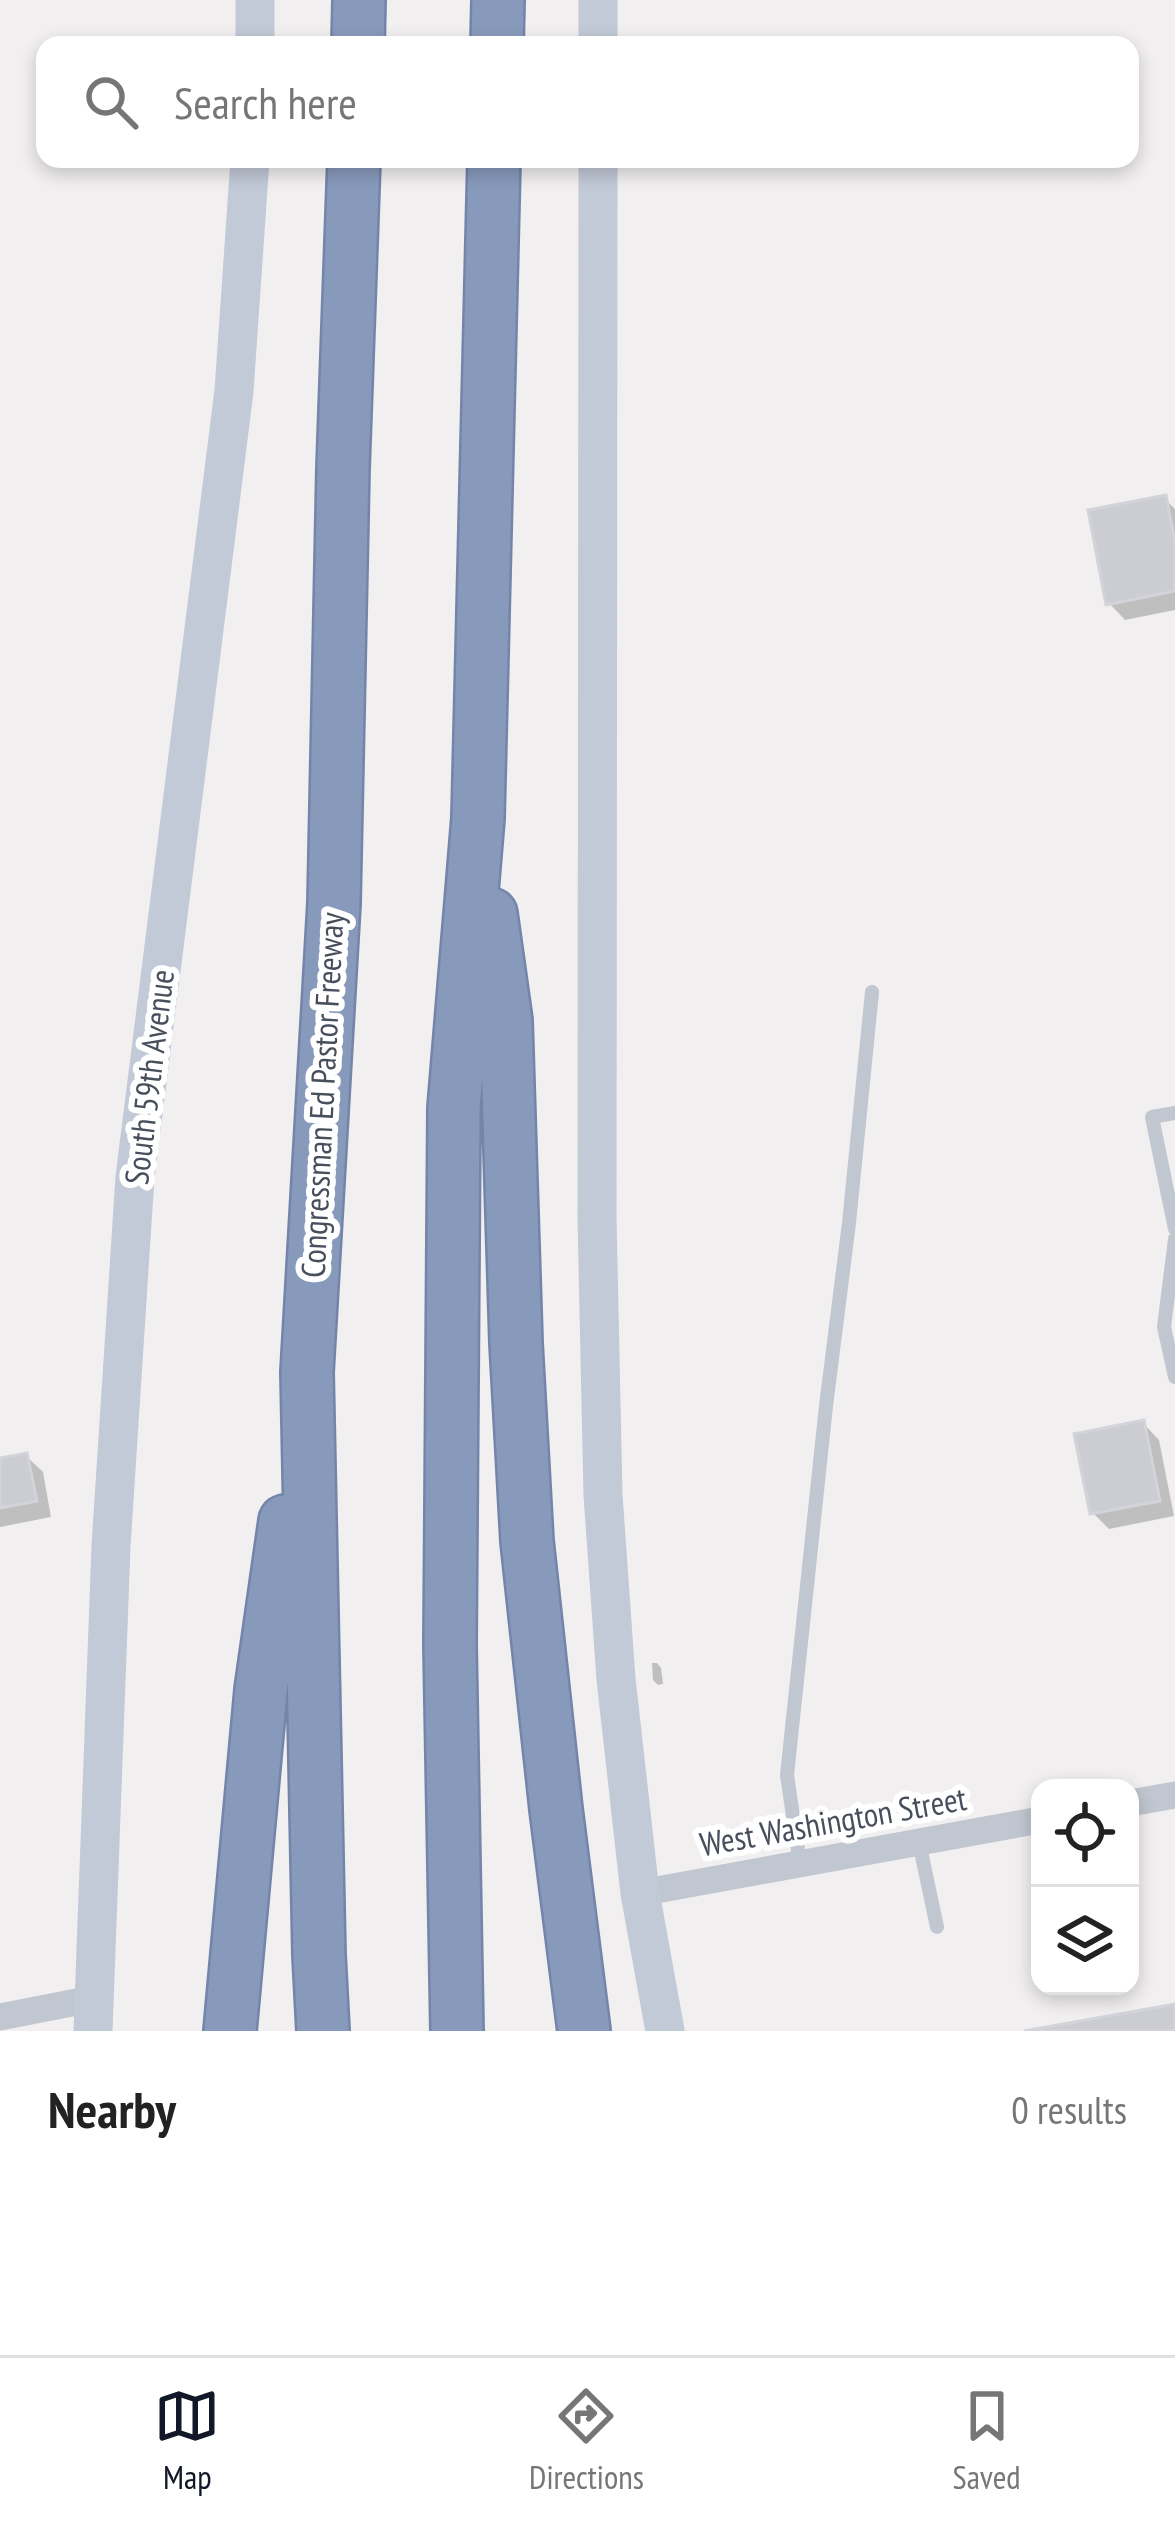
<!DOCTYPE html>
<html lang="en">
<head>
<meta charset="utf-8">
<style>
  :root { --surface:#fff; --page:#f2f2f2; --text:#222; --muted:#767676; --line:#e0e0e0; --accent:#111827 }
  body { margin:0; font-family:"PT Sans Narrow",sans-serif; background:var(--page); color:var(--text) }
  .controls { position:absolute; right:36px; bottom:36px; display:grid; overflow:hidden; border-radius:24px; box-shadow:0 6px 18px #0003 }
  .controls button { width:108px; height:108px; display:grid; place-items:center; padding:0; border:0; border-bottom:3px solid var(--line); background:var(--surface); color:var(--text); font:60px sans-serif }
  .list { margin:0; padding:0; list-style:none }
  h2 { display:flex; justify-content:space-between; align-items:center; height:156px; margin:0; padding:0 48px; font-size:51px }
  h2 small { font-size:39px; font-weight:400; color:var(--muted) }
  .icon { flex:none; width:66px; height:66px; fill:none; stroke:currentColor; stroke-width:2; stroke-linecap:round; stroke-linejoin:round }
  .map { position:relative; flex:none; width:1175px; height:2031px; overflow:hidden }
  .search { position:absolute; background:var(--surface); box-shadow:0 6px 18px #0003; left:36px; right:36px; top:36px; height:132px; display:flex; align-items:center; gap:30px; box-sizing:border-box; padding:0 42px; border-radius:24px; color:var(--muted); font-size:45px }
  .sheet { height:324px; background:var(--surface) }
  nav { display:flex; justify-content:space-around; align-items:center; box-sizing:border-box; height:168px; border-top:3px solid var(--line); background:var(--surface); font-size:33px; color:var(--muted) }
  nav a { display:grid; justify-items:center; gap:6px }
  nav .on { color:var(--accent) }
  .map>svg:first-child { display:block }
</style>
</head>
<body>
<div class="map">
<svg width="1175" height="2031" viewBox="0 0 1175 2031">
  <rect width="100%" height="100%" fill="#f1efef"/>
  <path fill="#0003" d="M 1165,499 L 1175,509 L 1175,610 L 1125,620 L 1109,603 Z
    M 1143,1423 L 1159,1440 L 1174,1516 L 1109,1529 L 1093,1513 Z
    M 26,1456 L 43,1472 L 51,1517 L 0,1527 L 0,1461 Z
    M 652,1663 L 657,1663 L 661,1668 L 663,1684 L 658,1685 L 653,1680 Z"/>
  <path fill="#cccdd3" stroke="#d3d4da" stroke-width="3" d="M 1166,495 L 1175,543 L 1175,591 L 1106,605 L 1088,510 Z
    M 1144,1420 L 1160,1501 L 1090,1514 L 1074,1434 Z
    M 27,1453 L 37,1501 L 0,1508 L 0,1458 Z
    M 1175,2004 L 1175,2031 L 1024,2031 Z"/>
  <g fill="none" stroke-linecap="round" stroke-linejoin="round">
    <g stroke="#7385a8" stroke-width="56">
      <path id="motorway" d="M 358,45 L 359,0
        M 497,45 L 498,0
        M 491,914 L 506,1021 L 516,1343 L 527,1541 L 556,1809 L 584,2031
        M 230,2031 L 261,1690 L 285,1521
        M 323,2031 L 319,1955 L 307,1372 L 334,903 L 343,468 L 354,159
        M 457,2031 L 450,1645 L 454,1108 L 478,818 L 494,159"/>
    </g>
    <path stroke="#c0c7d0" stroke-width="14" d="M 1175,1113 L 1152,1117 L 1175,1229
      M 1175,1239 L 1164,1327 L 1175,1377
      M 919,1842 L 937,1927
      M 800,1864 L 787,1775 L 826,1406 L 849,1223 L 872,992
      M 1130,1884 L 1131,1888"/>
    <path stroke="#c0c7d0" stroke-width="27" d="M 1130,1803 L 1175,1795
      M 640,1893 L 1040,1820
      M 0,2017 L 92,1999"/>
    <path stroke="#c2c9d7" stroke-width="39" d="M 255,45 L 255,0
      M 598,45 L 598,0
      M 598,159 L 597,1218 L 603,1495 L 616,1679 L 640,1893 L 665,2031
      M 93,2031 L 111,1546 L 135,1177 L 234,391 L 250,159"/>
    <use href="#motorway" stroke="#889abc" stroke-width="51"/>
  </g>
  <g text-anchor="middle" stroke-width="12" stroke-linejoin="round" paint-order="stroke">
    <g font-size="33" fill="#484f5c" stroke="#fff">
      <text transform="translate(149 1077) rotate(-83)" y="12">South 59th Avenue</text>
      <text transform="translate(322 1095) rotate(-87)" y="12">Congressman Ed Pastor Freeway</text>
      <text transform="translate(833 1821) rotate(-10)" y="12">West Washington Street</text>
    </g>
  </g>
</svg>
<div class="controls">
<button><svg class="icon" aria-label="locate" viewBox="0 0 24 24"><circle cx="12" cy="12" r="6"/><path d="M12 2v4M12 18v4M2 12h4M18 12h4"/></svg></button>
<button><svg class="icon" aria-label="layers" viewBox="0 0 24 24"><path d="M12 4l9 5-9 5-9-5zM3 14l9 5 9-5"/></svg></button>
</div>
<div class="search"><svg class="icon" aria-label="search" viewBox="0 0 24 24"><circle cx="10" cy="10" r="6"/><path d="M15 15l6 6"/></svg>Search here</div>
</div>
<section class="sheet">
<h2>Nearby<small>0 results</small></h2>
<ul class="list">
</ul>
</section>
<nav>
<a class="on"><svg class="icon" aria-label="map" viewBox="0 0 24 24"><path d="M3 6l6-2 6 2 6-2v14l-6 2-6-2-6 2zM9 4v14M15 6v14"/></svg>Map</a>
<a><svg class="icon" aria-label="directions" viewBox="0 0 24 24"><path d="M12 3l9 9-9 9-9-9zM9 14v-3h6M13 9l2 2-2 2"/></svg>Directions</a>
<a><svg class="icon" aria-label="saved" viewBox="0 0 24 24"><path d="M7 4h10v16l-5-4-5 4z"/></svg>Saved</a>
</nav>
</body>
</html>
